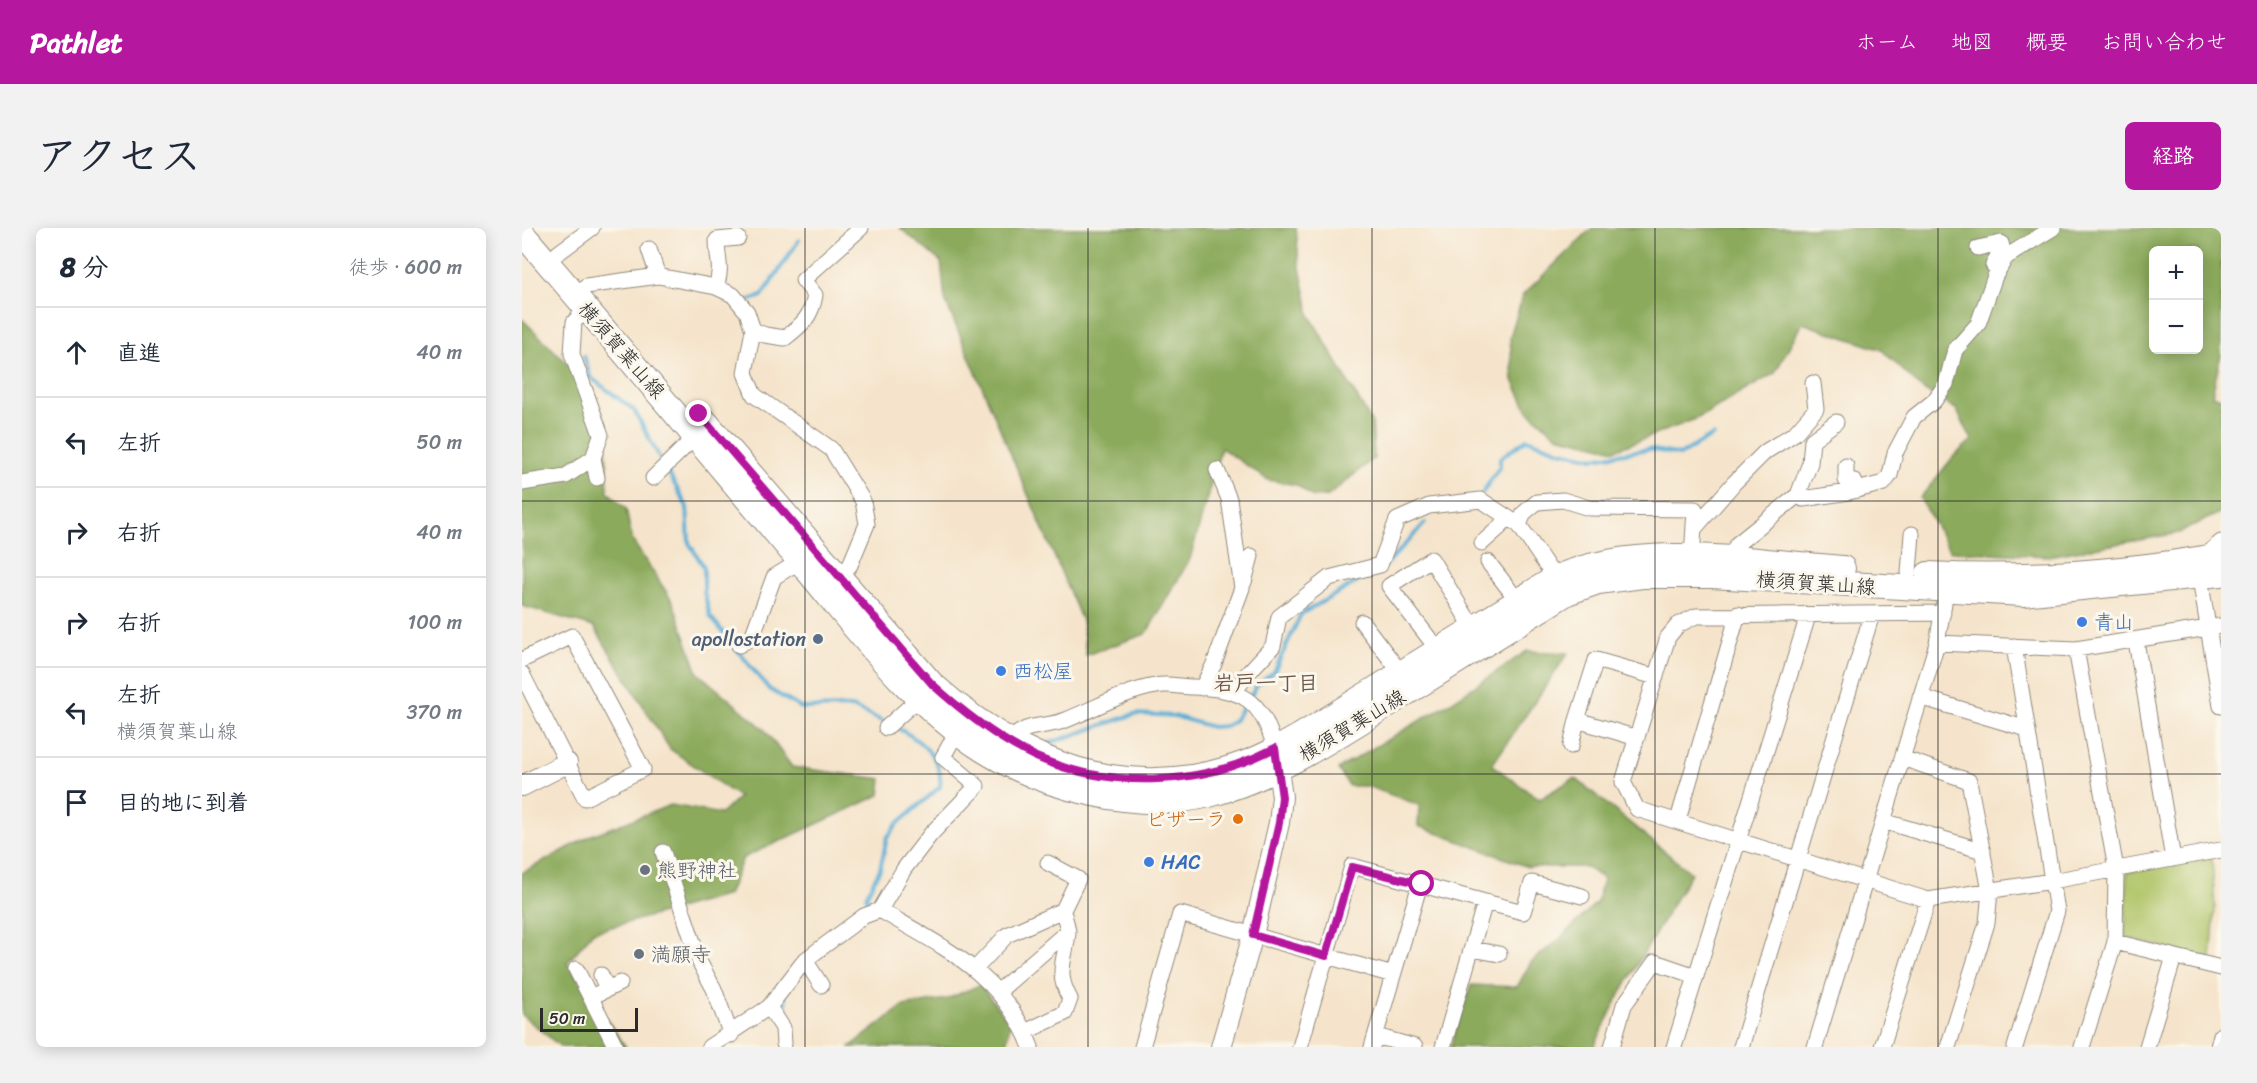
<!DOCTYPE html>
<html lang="ja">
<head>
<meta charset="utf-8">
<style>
  :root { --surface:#fff; --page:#f2f2f3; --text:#1f2937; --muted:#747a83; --line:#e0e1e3; --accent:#b5179e }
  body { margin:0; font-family:Sriracha,"Klee One",sans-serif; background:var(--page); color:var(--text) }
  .controls { position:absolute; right:18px; top:18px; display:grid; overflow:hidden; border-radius:9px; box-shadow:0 3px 15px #0003 }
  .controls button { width:54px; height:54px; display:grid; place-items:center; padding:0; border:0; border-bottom:2px solid var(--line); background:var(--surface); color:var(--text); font:30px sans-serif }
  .scale { position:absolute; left:18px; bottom:15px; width:98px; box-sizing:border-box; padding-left:6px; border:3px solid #2b2b2b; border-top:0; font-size:16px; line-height:21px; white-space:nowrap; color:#2b2b2b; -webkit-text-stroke:4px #fbf7ec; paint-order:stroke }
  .stop { position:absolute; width:18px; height:18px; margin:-14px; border:4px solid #b5179e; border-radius:50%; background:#fff }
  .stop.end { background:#b5179e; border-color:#fff; box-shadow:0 2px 6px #0008 }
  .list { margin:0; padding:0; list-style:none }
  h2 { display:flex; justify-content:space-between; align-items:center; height:78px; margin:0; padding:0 24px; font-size:26px }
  h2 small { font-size:20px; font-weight:400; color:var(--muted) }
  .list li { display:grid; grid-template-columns:39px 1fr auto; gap:18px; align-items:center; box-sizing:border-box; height:90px; padding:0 24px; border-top:2px solid var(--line) }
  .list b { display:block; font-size:22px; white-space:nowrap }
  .list p { margin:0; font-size:20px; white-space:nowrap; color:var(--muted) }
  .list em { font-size:20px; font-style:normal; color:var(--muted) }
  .icon { flex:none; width:33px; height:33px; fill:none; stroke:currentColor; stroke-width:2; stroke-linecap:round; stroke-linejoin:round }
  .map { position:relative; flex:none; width:1699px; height:819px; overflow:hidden; border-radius:9px }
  header { display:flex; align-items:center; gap:36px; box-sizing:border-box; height:84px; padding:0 30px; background:var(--accent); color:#fff }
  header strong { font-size:28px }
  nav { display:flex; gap:33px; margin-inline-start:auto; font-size:21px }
  .intro { display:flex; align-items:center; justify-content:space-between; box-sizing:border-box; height:144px; padding:0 36px }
  h1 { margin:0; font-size:42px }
  .button { padding:15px 27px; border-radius:9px; background:var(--accent); color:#fff; font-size:21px; font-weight:700 }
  main { display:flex; gap:36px; padding:0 36px }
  aside { flex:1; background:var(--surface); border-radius:9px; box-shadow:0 3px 15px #0003 }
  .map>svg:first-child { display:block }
</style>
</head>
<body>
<header>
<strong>Pathlet</strong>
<nav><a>ホーム</a><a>地図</a><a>概要</a><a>お問い合わせ</a></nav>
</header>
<div class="intro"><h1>アクセス</h1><a class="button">経路</a></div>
<main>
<aside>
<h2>8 分<small>徒歩 · 600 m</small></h2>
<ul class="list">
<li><svg class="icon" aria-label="ahead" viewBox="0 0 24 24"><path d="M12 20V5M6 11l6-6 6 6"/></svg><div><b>直進</b></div><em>40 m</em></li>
<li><svg class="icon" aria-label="left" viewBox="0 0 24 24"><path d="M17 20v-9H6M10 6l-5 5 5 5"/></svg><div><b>左折</b></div><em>50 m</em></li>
<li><svg class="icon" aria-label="right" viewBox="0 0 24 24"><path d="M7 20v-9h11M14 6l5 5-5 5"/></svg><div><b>右折</b></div><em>40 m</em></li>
<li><svg class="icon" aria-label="right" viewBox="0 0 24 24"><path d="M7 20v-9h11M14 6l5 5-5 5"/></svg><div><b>右折</b></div><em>100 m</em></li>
<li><svg class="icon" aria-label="left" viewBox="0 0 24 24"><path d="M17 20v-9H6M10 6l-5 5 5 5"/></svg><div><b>左折</b><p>横須賀葉山線</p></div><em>370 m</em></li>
<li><svg class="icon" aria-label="arrive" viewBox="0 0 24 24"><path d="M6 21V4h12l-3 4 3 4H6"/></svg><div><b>目的地に到着</b></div></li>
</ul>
</aside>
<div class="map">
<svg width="1699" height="819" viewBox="0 0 1699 819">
  <rect width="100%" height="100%" fill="#fbf7ec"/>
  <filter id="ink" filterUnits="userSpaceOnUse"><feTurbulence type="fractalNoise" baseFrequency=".0167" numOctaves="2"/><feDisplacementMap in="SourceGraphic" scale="12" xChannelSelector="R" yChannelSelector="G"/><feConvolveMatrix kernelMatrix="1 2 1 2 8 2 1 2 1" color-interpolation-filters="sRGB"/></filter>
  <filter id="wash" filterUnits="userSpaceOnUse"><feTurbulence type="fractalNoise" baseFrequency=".008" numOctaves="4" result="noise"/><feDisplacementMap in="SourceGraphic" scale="24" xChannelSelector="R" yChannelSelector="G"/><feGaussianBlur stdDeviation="1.35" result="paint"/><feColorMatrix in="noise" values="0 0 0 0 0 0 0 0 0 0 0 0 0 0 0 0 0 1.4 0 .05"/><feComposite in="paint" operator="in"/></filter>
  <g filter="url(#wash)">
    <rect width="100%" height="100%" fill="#f5e4cb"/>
    <path fill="#afc468" stroke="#6d784a" stroke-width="1.5" d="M 1690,629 L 1693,680 L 1689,731 L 1603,710 L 1605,644 Z"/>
    <path fill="#8baa5c" stroke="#5b6a44" stroke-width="1.5" fill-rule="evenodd" d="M 378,0 L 774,0 L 777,35 L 788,88 L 850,195 L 852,230 L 806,268 L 791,269 L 775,257 L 746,252 L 699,220 L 668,331 L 624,406 L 564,427 L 560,393 L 423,72 L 419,34 Z
      M 1070,0 L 1699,0 L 1699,127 L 1690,167 L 1699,170 L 1699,284 L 1657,305 L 1526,328 L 1428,323 L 1398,270 L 1432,228 L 1450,212 L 1434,181 L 1401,162 L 1360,122 L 1280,95 L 1253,145 L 1176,190 L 1093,222 L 1035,208 L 1006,183 L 991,152 L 988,109 L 1001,67 ZM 1632,22 L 1676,22 L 1676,122 L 1632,122 Z
      M 0,91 L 68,158 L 83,193 L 86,264 L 104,281 L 110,312 L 151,374 L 176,445 L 242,501 L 270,539 L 360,551 L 358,567 L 221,630 L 206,667 L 71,704 L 45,735 L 104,819 L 39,819 L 0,787 L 0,645 L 70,607 L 149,577 L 199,586 L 217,569 L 148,521 L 72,399 L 0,378 Z
      M 1005,423 L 1046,425 L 970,537 L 1017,571 L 1053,550 L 1169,645 L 1094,773 L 1072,819 L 928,819 L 949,757 L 995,759 L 1009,734 L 1039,710 L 1075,674 L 1081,651 L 1064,639 L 1006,639 L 896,598 L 897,577 L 845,558 L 827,558 L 816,541 L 929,474 Z
      M 458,757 L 488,795 L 484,819 L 328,819 L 381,778 L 425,771 Z"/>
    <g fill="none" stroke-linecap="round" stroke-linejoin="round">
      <path stroke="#5aadd5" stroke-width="4" d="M 222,74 L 240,68 L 277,12
        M 62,128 L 68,149 L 112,182 L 141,236
        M 145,242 L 165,279 L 167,315 L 182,339 L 182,364 L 188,388 L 247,461 L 279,480 L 330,479 L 364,495
        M 961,264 L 978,238 L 978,230 L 1005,211 L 1038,223 L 1072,230 L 1127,221 L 1158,227 L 1191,207
        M 863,338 L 903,295
        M 728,469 L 735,457 L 752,444 L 779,386 L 851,345
        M 522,517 L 613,486 L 652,488 L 690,499 L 703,498 L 711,494 L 724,475
        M 349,682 L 344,668 L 358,641 L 365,610 L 375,596 L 418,559 C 422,529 395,509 371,498
        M 263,768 L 265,796"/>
    </g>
  </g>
  <g filter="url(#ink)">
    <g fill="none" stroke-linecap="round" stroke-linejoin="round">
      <g stroke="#90887b" stroke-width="17">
        <path id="minor" d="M 1456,20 L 1479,15 L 1480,19 L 1471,37
          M 127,21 L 136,48
          M 36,25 L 70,0
          M 64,58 L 136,48 L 194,59 L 211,67 L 225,84 L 231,102 L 223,145 L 232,167 L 309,221 L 341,273 L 345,296 L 328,337 L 317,350
          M 194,59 C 201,37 195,33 195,12 L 216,10
          M 231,102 L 243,107 L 263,110 C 280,97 290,88 293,67 L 281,52 L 339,0
          M 71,230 L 75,250
          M 1324,238 L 1324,252 L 1332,253 L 1334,257 L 1327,264
          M 131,250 L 174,208
          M 0,255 L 44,248 L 71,230 L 79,207 L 50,126 L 52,94 L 64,81
          M 1276,267 L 1288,235 L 1290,212 L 1314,194
          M 1172,301 L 1212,255 L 1243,224 L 1273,205 L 1294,181 L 1291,155
          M 1699,314 L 1680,330 L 1678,350 L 1699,478
          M 960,315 L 977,300 L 985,289
          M 1207,332 L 1215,316 L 1276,267 L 1281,271 L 1327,264 L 1362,255 L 1368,247 L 1373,225 L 1392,189 L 1412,173 L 1424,156 L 1433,122 L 1456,96 L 1473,48 L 1484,29 L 1531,0
          M 966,334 L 996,373
          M 1387,344 L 1390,306
          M 1033,350 L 997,297 L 1002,285 L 1015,274 L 1041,272 L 1067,280 L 1173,281 L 1170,330
          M 722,354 L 729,328
          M 1421,385 L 1174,388 L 1156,397 L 1146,409 L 1101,554 L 1115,581 L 1406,672 L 1530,653 L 1699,622
          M 840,394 L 879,445
          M 1614,413 L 1651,631
          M 1415,415 L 1554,421 L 1699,398
          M 217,417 L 230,409 L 252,349 L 278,333
          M 1492,418 L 1535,683 L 1493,819
          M 1554,421 L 1594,641 L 1593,714 L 1560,819
          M 916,422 L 867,358 L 909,331 L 951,400
          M 0,432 L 50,408 L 121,541 L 63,570 L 0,446
          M 680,460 L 692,436 L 720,360 L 707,271 L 695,242
          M 713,463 L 726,445 L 751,418 L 757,389 L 807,350 L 858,337 L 875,292 L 907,278 L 959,272 L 997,297
          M 1398,469 L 1505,501
          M 364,500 L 397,470
          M 1115,510 L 1055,492 L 1074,432 L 1134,449
          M 487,514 C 504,493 521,501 544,492 C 574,480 603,463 634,458 C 645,455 659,459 671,459 C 721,461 739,470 753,520
          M 1049,518 L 1055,492
          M 1380,530 L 1447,553 L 1468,663 L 1465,695 L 1426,819
          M 1156,592 L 1216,386
          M 1361,593 L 1461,623
          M 141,624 L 178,735 L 192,761 L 209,807
          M 963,674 L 1001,684 L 1010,655 L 1060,668
          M 358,682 L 382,641 L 409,606 L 455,558 L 421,529 L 438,498
          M 1593,714 L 1699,740
          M 950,721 L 977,726
          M 283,732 L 299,757
          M 454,740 L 485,707 L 541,682 L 556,651 L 526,635
          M 54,741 L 94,819
          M 79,747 L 85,761
          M 477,763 L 546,703
          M 69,769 L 98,755
          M 247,779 L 261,800 L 262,816
          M 503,804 L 543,785 L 548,771 C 533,744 543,734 546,705 C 546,698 542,689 541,682
          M 854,808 L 893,819
          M 187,819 L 247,779 L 283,732 L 342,688 L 358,682 C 422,720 480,745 509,819
          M 620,819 L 658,686 L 871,747
          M 778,819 L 830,638 L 963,674 L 921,819
          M 850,819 L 898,656
          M 1090,819 L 1102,777 L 1133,734 L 1174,748
          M 1152,819 L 1286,388
          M 1219,819 L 1350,386
          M 1293,819 L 1415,415 L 1422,375
          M 1360,819 L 1406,672
          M 1625,819 L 1652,729
          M 1696,819 L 1699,807"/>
      </g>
      <g stroke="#90887b" stroke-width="22">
        <path id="tertiary" d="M 0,558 L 45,535
          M 699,819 L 731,707 L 757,595 L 760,569 L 754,527"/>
      </g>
      <g stroke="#90887b" stroke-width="26">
        <path id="primary" d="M 0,5 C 92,112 183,221 274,329 C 331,396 386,474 461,522 C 523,561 615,585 687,567 C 752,550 811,511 867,476 C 926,439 985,402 1045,365 L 1076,354 L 1120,348 L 1189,348 L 1501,366 L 1699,346
          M 184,194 L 410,456 C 500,536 606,579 726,534 C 767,518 810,487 848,464 C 910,426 971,388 1033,350 C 1118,312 1230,333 1321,340
          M 1406,346 C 1504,351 1602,344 1699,327"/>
      </g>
      <use href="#minor" stroke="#fff" stroke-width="15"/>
      <use href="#tertiary" stroke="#fff" stroke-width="20"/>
      <use href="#primary" stroke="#fff" stroke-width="24"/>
    </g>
  </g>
  <g fill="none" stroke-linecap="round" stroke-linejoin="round" filter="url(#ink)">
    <path stroke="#b5179e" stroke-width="8" d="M 177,186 L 410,456 C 441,484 475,511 514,529 C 590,562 681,558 753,520 L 760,569 L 757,595 L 731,707 L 804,728 L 830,639 L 900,656"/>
  </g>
  <path fill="none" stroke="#2b2b2b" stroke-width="1.5" stroke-opacity="0.55" d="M 283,0 L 283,819M 566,0 L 566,819M 850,0 L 850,819M 1133,0 L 1133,819M 1416,0 L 1416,819M 0,273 L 1699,273M 0,546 L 1699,546"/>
  <g fill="#3f7fe0" stroke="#fbf7ec" stroke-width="2">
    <circle cx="1560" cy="394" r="6"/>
    <circle cx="479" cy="443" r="6"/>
    <circle cx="627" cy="634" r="6"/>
  </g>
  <circle fill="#5c6f8a" stroke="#fbf7ec" stroke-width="2" cx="296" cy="411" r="6"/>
  <circle fill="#e8710a" stroke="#fbf7ec" stroke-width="2" cx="716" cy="591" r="6"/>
  <g fill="#6b7280" stroke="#fbf7ec" stroke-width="2">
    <circle cx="123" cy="642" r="6"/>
    <circle cx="117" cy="726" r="6"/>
  </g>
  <g text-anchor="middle" stroke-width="6" stroke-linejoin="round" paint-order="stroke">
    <g font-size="20" fill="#2b2b2b" stroke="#fbf7ec">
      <text transform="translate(100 122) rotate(49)" y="7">横須賀葉山線</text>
      <text transform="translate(1294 355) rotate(4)" y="7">横須賀葉山線</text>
      <text transform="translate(830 497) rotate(-31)" y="7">横須賀葉山線</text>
    </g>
    <g font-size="20" fill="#366cbe" stroke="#fbf7ec" text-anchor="start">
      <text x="1572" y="401">青山</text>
      <text x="491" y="450">西松屋</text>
      <text x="639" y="641">HAC</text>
    </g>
    <g font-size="20" fill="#4e5e75" stroke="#fbf7ec" text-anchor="end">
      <text x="284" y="418">apollostation</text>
    </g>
    <g font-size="20" fill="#c56008" stroke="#fbf7ec" text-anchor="end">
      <text x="704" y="598">ピザーラ</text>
    </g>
    <g font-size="20" fill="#5b616d" stroke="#fbf7ec" text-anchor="start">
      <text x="135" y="649">熊野神社</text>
      <text x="129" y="733">満願寺</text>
    </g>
    <g font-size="21" font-weight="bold" fill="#705849" stroke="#fbf7ec">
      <text x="744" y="462">岩戸一丁目</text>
    </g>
  </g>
</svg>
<div class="controls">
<button>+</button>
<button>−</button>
</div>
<div class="scale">50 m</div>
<div class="stop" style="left:900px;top:656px"></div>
<div class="stop end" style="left:177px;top:186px"></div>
</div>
</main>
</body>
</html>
